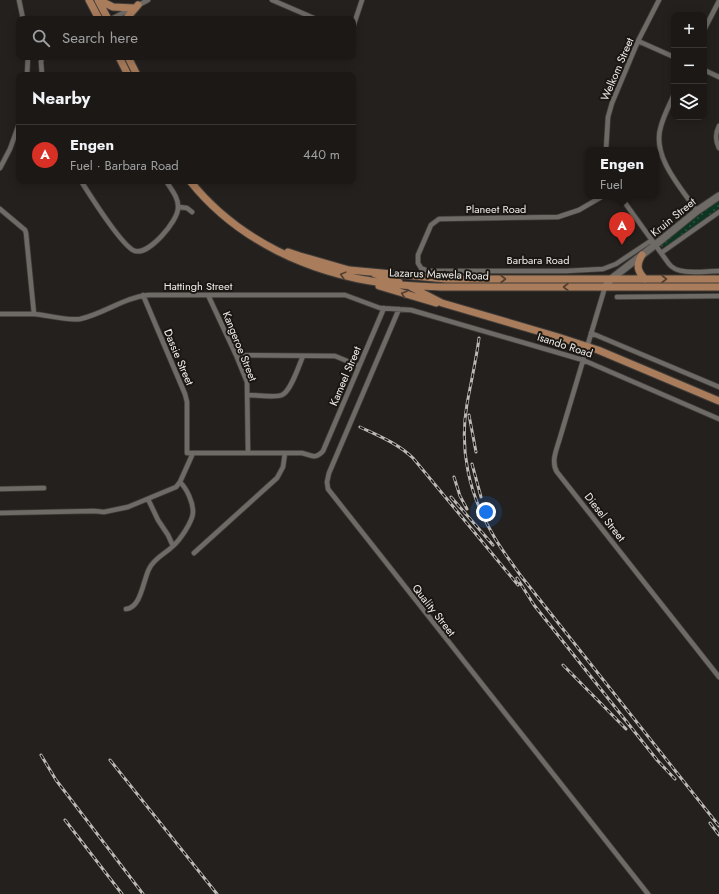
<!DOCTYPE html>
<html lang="en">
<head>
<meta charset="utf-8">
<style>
  :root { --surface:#1b1816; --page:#282523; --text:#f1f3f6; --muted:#a0a0a1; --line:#393735; --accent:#d93025 }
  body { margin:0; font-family:Jost,sans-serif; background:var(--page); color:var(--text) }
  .controls { position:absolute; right:12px; top:12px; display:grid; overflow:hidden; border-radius:8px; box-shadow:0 2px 10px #0003 }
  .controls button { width:36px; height:36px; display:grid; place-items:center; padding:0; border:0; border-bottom:1px solid var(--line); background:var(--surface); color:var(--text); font:20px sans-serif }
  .you { position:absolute; left:486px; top:512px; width:14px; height:14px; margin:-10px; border:3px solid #fff; border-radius:50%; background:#1a73e8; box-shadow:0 0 0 6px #1a73e833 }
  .badge { display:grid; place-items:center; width:26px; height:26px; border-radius:50%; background:var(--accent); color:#fff; font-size:13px; font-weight:700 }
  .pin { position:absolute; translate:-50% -33px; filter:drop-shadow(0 1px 2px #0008) }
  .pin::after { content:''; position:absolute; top:21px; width:14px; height:12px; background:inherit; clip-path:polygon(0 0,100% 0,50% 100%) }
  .popup { position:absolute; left:585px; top:147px; width:74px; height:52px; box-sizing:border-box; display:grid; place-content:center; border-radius:8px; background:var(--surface); filter:drop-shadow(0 1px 3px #0005); font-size:13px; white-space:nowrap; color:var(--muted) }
  .popup b { font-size:15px; color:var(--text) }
  .popup::after { content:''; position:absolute; left:50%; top:100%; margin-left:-8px; border:8px solid transparent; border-top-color:var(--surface) }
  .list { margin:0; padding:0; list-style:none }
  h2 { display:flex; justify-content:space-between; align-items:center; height:52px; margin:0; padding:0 16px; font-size:17px }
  h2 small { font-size:13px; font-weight:400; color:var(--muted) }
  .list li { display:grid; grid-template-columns:26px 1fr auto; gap:12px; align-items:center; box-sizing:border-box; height:60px; padding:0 16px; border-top:1px solid var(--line) }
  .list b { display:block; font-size:15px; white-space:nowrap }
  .list p { margin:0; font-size:13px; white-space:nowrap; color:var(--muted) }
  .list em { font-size:13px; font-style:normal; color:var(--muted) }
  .icon { flex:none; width:22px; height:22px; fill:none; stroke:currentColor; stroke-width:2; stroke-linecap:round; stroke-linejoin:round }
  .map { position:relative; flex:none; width:719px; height:894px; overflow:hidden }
  .search { position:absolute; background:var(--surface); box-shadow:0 2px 10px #0003; left:16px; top:16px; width:340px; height:44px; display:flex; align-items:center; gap:10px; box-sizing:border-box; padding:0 14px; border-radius:8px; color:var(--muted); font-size:15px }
  .panel { position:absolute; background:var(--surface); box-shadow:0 2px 10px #0003; left:16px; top:72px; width:340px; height:112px; border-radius:8px }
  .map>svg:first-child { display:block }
</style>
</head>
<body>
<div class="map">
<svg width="719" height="894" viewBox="0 0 719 894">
  <defs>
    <pattern id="grass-dots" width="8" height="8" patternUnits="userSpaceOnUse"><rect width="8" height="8" fill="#0b3621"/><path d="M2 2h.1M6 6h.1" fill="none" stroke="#2f5341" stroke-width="1.8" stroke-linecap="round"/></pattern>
  </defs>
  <rect width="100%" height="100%" fill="#24201d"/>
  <path fill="url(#grass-dots)" d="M 719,200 L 719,208 L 668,245 L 661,247 L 660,245 L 674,232 Z"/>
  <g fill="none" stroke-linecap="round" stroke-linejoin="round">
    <g stroke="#3f3c39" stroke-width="6">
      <path id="minor" d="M 19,0 L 23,19
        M 272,0 L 316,19
        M 137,6 L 148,0
        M 111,19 L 131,9
        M 353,27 L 362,0
        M 704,30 L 719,1
        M 638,41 L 674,57
        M 42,57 L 41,62 L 42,75
        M 704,70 L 719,77
        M 27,75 L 28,57
        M 674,94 C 670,104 664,115 661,126 C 651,156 681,188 697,211
        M 719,126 C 715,134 715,140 719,148
        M 606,150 L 608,117 L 612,103 L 638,41 L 659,0
        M 0,168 L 10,149 L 19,124
        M 81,181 C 90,195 122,247 135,251 C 149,255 178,221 178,208 C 179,198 171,189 166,181
        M 603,196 L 579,210 L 558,217 L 439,219 L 431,225 L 418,255 L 418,263 L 421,268 L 428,271 L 566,271 L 603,269 L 616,264 L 652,240
        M 620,196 L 669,264 C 678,276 704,271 719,271
        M 179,207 L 187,208 L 192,212
        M 0,209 L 25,230 L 26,233 L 34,314
        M 661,253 L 719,212
        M 605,287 L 559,441 C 556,451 551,462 557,472 L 719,677
        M 143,295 L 185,394 L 187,402 L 187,453 L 302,453 C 311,455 315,460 323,451 L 384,308
        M 208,295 L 236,355 L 247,382 L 248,453
        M 617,297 L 719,296
        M 399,309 L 329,473 L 327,482 L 328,489 L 648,894
        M 0,314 C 11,314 23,314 34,314 C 47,315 68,321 80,319 C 104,314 124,297 149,295 L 345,295 L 380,308 L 411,310 L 583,360 L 719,419
        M 591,333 L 719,387
        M 236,355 L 335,356 L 359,366
        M 247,395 C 256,395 275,398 282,395 C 291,391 299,365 303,356
        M 0,489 L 44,488
        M 148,499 L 158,520 L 168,535 L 173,546
        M 0,513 L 94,511 L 104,512 L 128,507 L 176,487 L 180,482 L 193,453
        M 194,553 L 277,478 L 283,467 L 285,453
        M 126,609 C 141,608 143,581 149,569 C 154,558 165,554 173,546 C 180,540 193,521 193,512 C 193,502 187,489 180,482"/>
    </g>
    <g stroke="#3f3c39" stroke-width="9">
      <path id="secondary" d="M 605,287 L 611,279 L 642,255 L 655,245 L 697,211 L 719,196"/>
    </g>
    <g stroke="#3f3c39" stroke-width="9">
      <path id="primary" d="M 89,0 L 99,19
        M 98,0 L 108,19
        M 99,0 L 113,7 L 134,8
        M 126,19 L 138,5
        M 119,57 L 128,75
        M 128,57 L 137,75
        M 190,181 C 237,240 309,273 383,283 C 402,286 421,286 440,287 C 474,287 507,287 540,287 C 600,287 659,287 719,287
        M 288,252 L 300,256 L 349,270 L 446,279 L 719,279
        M 642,255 C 636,265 637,271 645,279
        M 375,274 L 399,282
        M 379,286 L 436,303
        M 411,287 L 442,303 L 558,337 L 598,350 L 719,401"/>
    </g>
    <use href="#minor" stroke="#6e6a65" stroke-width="4.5"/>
    <use href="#secondary" stroke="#6e6a65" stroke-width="7"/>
    <use href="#primary" stroke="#a97c5b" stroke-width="7"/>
    <g stroke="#bbb8b5" stroke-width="3">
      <path id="rail" d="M 479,338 C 476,361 471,382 467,404 C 459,449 469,494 492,533 C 500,548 511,562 521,576 L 719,826
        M 469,415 L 476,452
        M 360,427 C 379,436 397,443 413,458 L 518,585
        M 472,464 L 481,497
        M 454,477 L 460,496 L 467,509
        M 451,497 L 493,545
        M 517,578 L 534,605 L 657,760 L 675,779
        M 563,665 L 626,729
        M 41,755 L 56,780 L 143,894
        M 110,760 L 217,894
        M 65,820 L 122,894
        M 710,823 L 719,835"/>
    </g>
    <use href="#rail" stroke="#1a1713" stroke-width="1.5" stroke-dasharray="4.5" stroke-linecap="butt"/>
  </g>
  <defs><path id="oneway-chevron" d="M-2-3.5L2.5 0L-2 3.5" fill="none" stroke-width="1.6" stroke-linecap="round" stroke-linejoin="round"/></defs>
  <g stroke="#533f30">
    <use href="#oneway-chevron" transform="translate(343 275) rotate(-165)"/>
    <use href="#oneway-chevron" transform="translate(503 279)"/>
    <use href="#oneway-chevron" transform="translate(664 279)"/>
    <use href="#oneway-chevron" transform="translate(566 287) rotate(180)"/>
    <use href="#oneway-chevron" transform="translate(404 294) rotate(-162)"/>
  </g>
  <g text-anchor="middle" stroke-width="4" stroke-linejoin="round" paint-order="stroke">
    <g font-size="11" fill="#efedea" stroke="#1a1713">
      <text transform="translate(617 69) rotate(-67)" y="4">Welkom Street</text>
      <text x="496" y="213">Planeet Road</text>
      <text transform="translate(673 217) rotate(-39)" y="4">Kruin Street</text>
      <text x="538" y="264">Barbara Road</text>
      <text transform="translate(439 274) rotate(2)" y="4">Lazarus Mawela Road</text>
      <text x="198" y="290">Hattingh Street</text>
      <text transform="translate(565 345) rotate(18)" y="4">Isando Road</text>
      <text transform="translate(240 346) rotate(68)" y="4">Kangeroe Street</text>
      <text transform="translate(179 357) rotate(67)" y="4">Dassie Street</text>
      <text transform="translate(345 376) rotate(-67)" y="4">Kameel Street</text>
      <text transform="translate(605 517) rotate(52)" y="4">Diesel Street</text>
      <text transform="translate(434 610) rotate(52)" y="4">Quality Street</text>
    </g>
  </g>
</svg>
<div class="controls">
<button>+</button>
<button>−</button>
<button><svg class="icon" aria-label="layers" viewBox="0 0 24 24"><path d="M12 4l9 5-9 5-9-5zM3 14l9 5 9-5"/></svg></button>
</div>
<div class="you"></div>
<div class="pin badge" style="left:622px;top:245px">A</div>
<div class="popup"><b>Engen</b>Fuel</div>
<div class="search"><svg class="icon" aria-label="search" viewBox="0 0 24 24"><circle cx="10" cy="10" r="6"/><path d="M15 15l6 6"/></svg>Search here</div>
<section class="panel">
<h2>Nearby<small></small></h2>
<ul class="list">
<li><span class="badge">A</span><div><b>Engen</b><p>Fuel · Barbara Road</p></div><em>440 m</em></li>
</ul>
</section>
</div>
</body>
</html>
